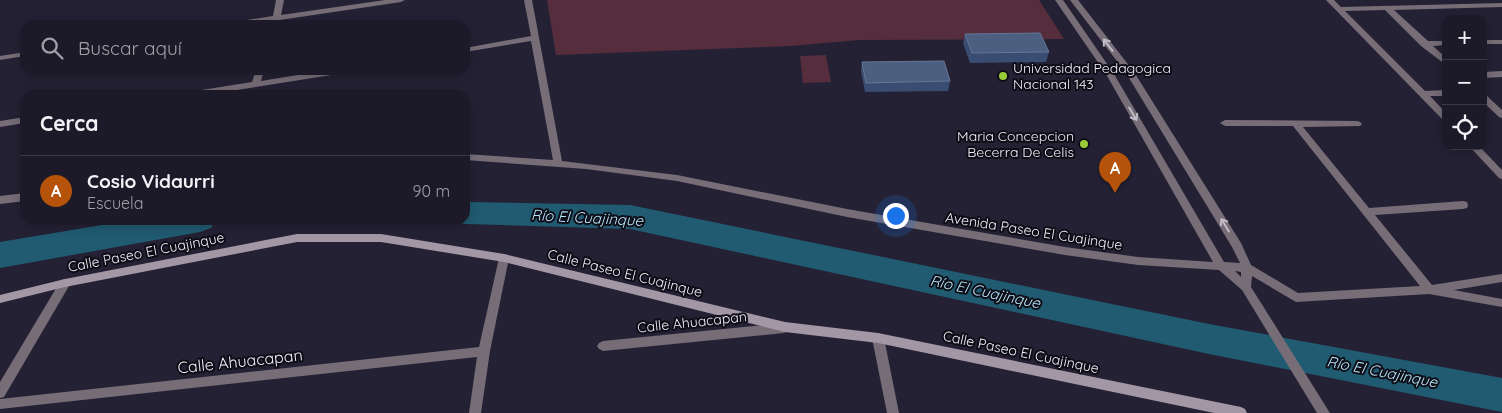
<!DOCTYPE html>
<html lang="es">
<head>
<meta charset="utf-8">
<style>
  :root { --surface:#1c1928; --page:#292634; --text:#f1f3f6; --muted:#a0a0a8; --line:#3a3845; --accent:#b45309 }
  body { margin:0; font-family:Quicksand,sans-serif; background:var(--page); color:var(--text) }
  .controls { position:absolute; right:15px; top:15px; display:grid; overflow:hidden; border-radius:10px; box-shadow:0 2px 12px #0003 }
  .controls button { width:45px; height:45px; display:grid; place-items:center; padding:0; border:0; border-bottom:1px solid var(--line); background:var(--surface); color:var(--text); font:25px sans-serif }
  .you { position:absolute; left:895px; top:215px; width:18px; height:18px; margin:-12px; border:4px solid #fff; border-radius:50%; background:#1a73e8; box-shadow:0 0 0 8px #1a73e833 }
  .badge { display:grid; place-items:center; width:32px; height:32px; border-radius:50%; background:var(--accent); color:#fff; font-size:16px; font-weight:700 }
  .pin { position:absolute; translate:-50% -41px; filter:drop-shadow(0 1px 2px #0008) }
  .pin::after { content:''; position:absolute; top:26px; width:18px; height:15px; background:inherit; clip-path:polygon(0 0,100% 0,50% 100%) }
  .list { margin:0; padding:0; list-style:none }
  h2 { display:flex; justify-content:space-between; align-items:center; height:65px; margin:0; padding:0 20px; font-size:21px }
  h2 small { font-size:16px; font-weight:400; color:var(--muted) }
  .list li { display:grid; grid-template-columns:32px 1fr auto; gap:15px; align-items:center; box-sizing:border-box; height:70px; padding:0 20px; border-top:1px solid var(--line) }
  .list b { display:block; font-size:19px; white-space:nowrap }
  .list p { margin:0; font-size:16px; white-space:nowrap; color:var(--muted) }
  .list em { font-size:16px; font-style:normal; color:var(--muted) }
  .icon { flex:none; width:28px; height:28px; fill:none; stroke:currentColor; stroke-width:2; stroke-linecap:round; stroke-linejoin:round }
  .map { position:relative; flex:none; width:1502px; height:413px; overflow:hidden }
  .search { position:absolute; background:var(--surface); box-shadow:0 2px 12px #0003; left:20px; top:20px; width:450px; height:55px; display:flex; align-items:center; gap:12px; box-sizing:border-box; padding:0 18px; border-radius:15px; color:var(--muted); font-size:19px }
  .panel { position:absolute; background:var(--surface); box-shadow:0 2px 12px #0003; left:20px; top:90px; width:450px; height:135px; border-radius:15px }
  .map>svg:first-child { display:block }
</style>
</head>
<body>
<div class="map">
<svg width="1502" height="413" viewBox="0 0 1502 413">
  <rect width="100%" height="100%" fill="#252135"/>
  <path fill="#552d3c" d="M 547,0 L 1039,0 L 1064,39 L 859,40 L 791,46 L 556,55 Z
    M 826,55 L 831,82 L 803,83 L 800,56 Z"/>
  <g fill="none" stroke-linecap="round" stroke-linejoin="round">
    <path fill="#205b71" fill-rule="evenodd" d="M 465,202 L 630,205 L 1209,324 L 1502,378 L 1502,412 L 1209,354 L 630,229 L 465,224 L 454,221 L 465,220 Z
      M 132,220 L 216,220 L 211,228 L 200,232 L 0,268 L 0,242 Z"/>
    <path fill="#766d76" fill-rule="evenodd" d="M 276,0 L 284,0 L 281,15 L 385,0 L 405,0 L 401,2 L 280,20 L 276,25 L 272,25 L 272,21 L 243,25 L 223,25 L 227,23 L 273,16 Z
      M 524,0 L 532,0 L 562,161 L 677,175 L 847,209 L 1065,247 L 1138,257 L 1213,262 L 1106,74 L 1055,0 L 1063,0 L 1114,74 L 1224,262 L 1240,263 L 1232,247 L 1126,73 L 1070,0 L 1078,0 L 1134,72 L 1241,243 L 1251,265 L 1298,293 L 1420,286 L 1293,126 L 1225,126 L 1220,123 L 1225,120 L 1357,121 L 1360,122 L 1362,124 L 1360,126 L 1303,127 L 1369,208 L 1463,201 L 1467,202 L 1468,205 L 1467,208 L 1463,209 L 1375,215 L 1432,285 L 1502,274 L 1502,282 L 1454,290 L 1502,299 L 1502,307 L 1429,294 L 1296,302 L 1252,276 L 1251,287 L 1330,413 L 1317,413 L 1242,290 L 1219,270 L 1138,265 L 1065,255 L 847,217 L 677,181 L 586,169 L 465,160 L 465,154 L 553,160 L 531,41 L 465,52 L 465,48 L 531,36 ZM 1235,271 L 1241,272 L 1241,277 Z
      M 1326,0 L 1334,0 L 1341,7 L 1502,3 L 1502,7 L 1394,10 L 1428,41 L 1446,41 L 1446,45 L 1433,46 L 1446,58 L 1446,65 L 1421,46 L 1385,10 L 1345,11 L 1425,91 L 1446,90 L 1446,96 L 1430,96 L 1446,113 L 1446,121 L 1443,120 Z
      M 1483,40 L 1502,40 L 1502,44 L 1483,44 Z
      M 25,52 L 25,56 L 0,60 L 0,56 Z
      M 256,70 L 264,70 L 261,81 L 328,70 L 348,70 L 344,73 L 206,95 L 185,95 L 189,92 L 252,82 Z
      M 1502,71 L 1502,77 L 1483,78 L 1483,72 Z
      M 1483,94 L 1486,95 L 1502,110 L 1502,118 L 1499,117 L 1483,102 Z
      M 25,117 L 25,123 L 0,127 L 0,121 Z
      M 1469,146 L 1479,146 L 1502,170 L 1502,179 L 1499,178 Z
      M 25,193 L 25,201 L 0,204 L 0,196 Z
      M 504,254 L 508,255 L 509,258 L 490,351 L 481,413 L 469,413 L 477,357 L 0,409 L 0,399 L 479,347 L 499,258 L 500,255 Z
      M 65,279 L 69,280 L 70,283 L 69,286 L 4,397 L 0,398 L 0,382 L 61,280 Z
      M 784,323 L 788,325 L 790,328 L 788,331 L 784,333 L 603,351 L 599,349 L 597,346 L 599,343 L 603,341 Z
      M 878,333 L 882,335 L 884,338 L 899,413 L 887,413 L 872,338 L 874,335 Z"/>
    <path fill="#a497a5" fill-rule="evenodd" d="M 297,234 L 381,234 L 504,254 L 785,322 L 878,333 L 1241,407 L 1245,409 L 1247,413 L 1214,413 L 878,343 L 785,332 L 504,262 L 381,242 L 297,242 L 65,287 L 0,303 L 0,295 L 65,279 Z"/>
  </g>
  <path fill="#384d71" d="M 965,34 L 1049,52 L 1046,62 L 970,63 L 963,43 Z
    M 862,62 L 950,81 L 948,91 L 865,92 L 861,71 Z"/>
  <path fill="#4c5f80" stroke="#667694" d="M 1040,33 L 1049,52 L 972,53 L 965,34 Z
    M 944,61 L 950,81 L 866,83 L 862,62 Z"/>
  <defs><path id="oneway-shaft" d="M-6 0H5M1.5-3L5.5 0L1.5 3" fill="none" stroke-width="1.6" stroke-linecap="round" stroke-linejoin="round" transform="scale(1.25)"/></defs>
  <g stroke="#c0bcc8">
    <use href="#oneway-shaft" transform="translate(1108 45) rotate(-128)"/>
    <use href="#oneway-shaft" transform="translate(1133 114) rotate(60)"/>
    <use href="#oneway-shaft" transform="translate(1225 225) rotate(-121)"/>
  </g>
  <g fill="#98cb37" stroke="#0e0c15" stroke-width="2">
    <circle cx="1003" cy="76" r="5"/>
    <circle cx="1084" cy="144" r="5"/>
  </g>
  <g text-anchor="middle" stroke-width="4" stroke-linejoin="round" paint-order="stroke">
    <g font-size="14" fill="#f2f0fe" stroke="#0e0c15" text-anchor="start">
      <text x="1013" y="73">Universidad Pedagogica<tspan x="1013" dy="16">Nacional 143</tspan></text>
      <text x="1074" y="141" text-anchor="end">Maria Concepcion<tspan x="1074" dy="16">Becerra De Celis</tspan></text>
    </g>
    <g font-size="14" fill="#f2f0fe" stroke="#0e0c15">
      <text transform="translate(1034 231) rotate(9)" y="5">Avenida Paseo El Cuajinque</text>
      <text transform="translate(146 252) rotate(-11)" y="5">Calle Paseo El Cuajinque</text>
      <text transform="translate(625 273) rotate(14)" y="5">Calle Paseo El Cuajinque</text>
      <text transform="translate(692 322) rotate(-6)" y="5">Calle Ahuacapan</text>
      <text transform="translate(1021 352) rotate(12)" y="5">Calle Paseo El Cuajinque</text>
    </g>
    <g font-size="15" font-style="italic" fill="#b5e8fe" stroke="#0e0c15">
      <text transform="translate(587 218) rotate(3)" y="5">Río El Cuajinque</text>
      <text transform="translate(985 292) rotate(12)" y="5">Río El Cuajinque</text>
      <text transform="translate(1382 372) rotate(11)" y="5">Río El Cuajinque</text>
    </g>
    <g font-size="16" fill="#f2f0fe" stroke="#0e0c15">
      <text transform="translate(240 361) rotate(-6)" y="6">Calle Ahuacapan</text>
    </g>
  </g>
</svg>
<div class="controls">
<button>+</button>
<button>−</button>
<button><svg class="icon" aria-label="locate" viewBox="0 0 24 24"><circle cx="12" cy="12" r="6"/><path d="M12 2v4M12 18v4M2 12h4M18 12h4"/></svg></button>
</div>
<div class="you"></div>
<div class="pin badge" style="left:1115px;top:193px">A</div>
<div class="search"><svg class="icon" aria-label="search" viewBox="0 0 24 24"><circle cx="10" cy="10" r="6"/><path d="M15 15l6 6"/></svg>Buscar aquí</div>
<section class="panel">
<h2>Cerca<small></small></h2>
<ul class="list">
<li><span class="badge">A</span><div><b>Cosio Vidaurri</b><p>Escuela</p></div><em>90 m</em></li>
</ul>
</section>
</div>
</body>
</html>
